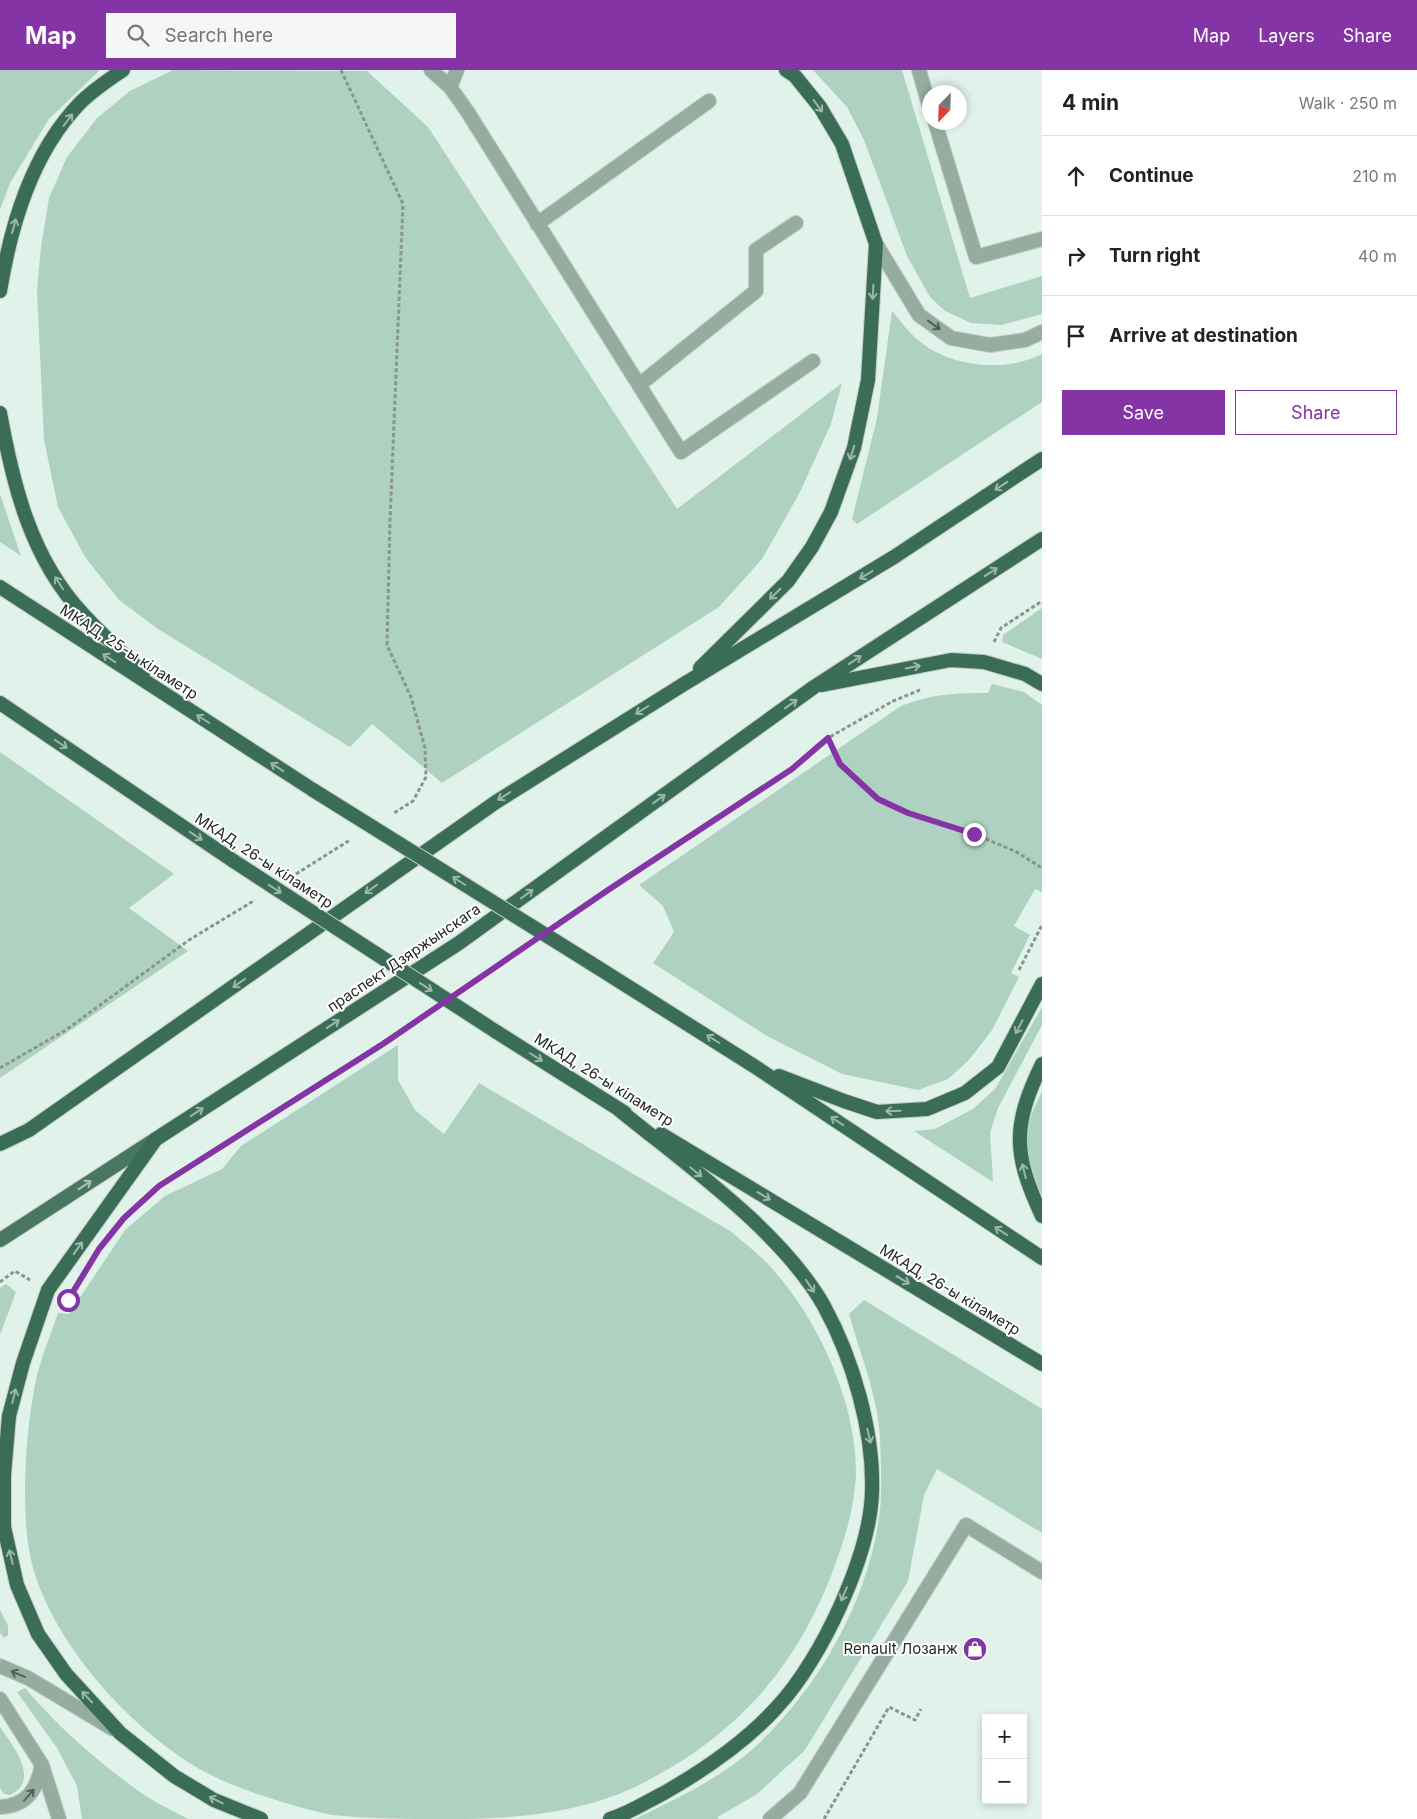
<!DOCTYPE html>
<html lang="en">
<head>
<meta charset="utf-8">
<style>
  :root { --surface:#fff; --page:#f6f6f6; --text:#222; --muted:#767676; --line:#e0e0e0; --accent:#8434a4 }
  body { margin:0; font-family:Inter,sans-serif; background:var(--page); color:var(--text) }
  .controls { position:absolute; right:15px; bottom:15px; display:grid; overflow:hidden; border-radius:0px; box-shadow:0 2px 8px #0003 }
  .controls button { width:45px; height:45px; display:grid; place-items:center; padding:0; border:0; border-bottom:1px solid var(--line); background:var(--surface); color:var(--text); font:25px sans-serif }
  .compass { position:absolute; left:922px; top:15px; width:45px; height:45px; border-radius:50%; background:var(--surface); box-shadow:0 2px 8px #0003; rotate:203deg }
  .stop { position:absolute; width:15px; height:15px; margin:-11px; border:4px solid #8434a4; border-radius:50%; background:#fff }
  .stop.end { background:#8434a4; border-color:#fff; box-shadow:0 1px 5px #0008 }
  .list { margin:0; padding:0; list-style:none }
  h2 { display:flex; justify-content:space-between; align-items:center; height:65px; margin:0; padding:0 20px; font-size:21px }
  h2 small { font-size:16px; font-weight:400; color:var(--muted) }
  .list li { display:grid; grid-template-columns:32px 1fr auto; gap:15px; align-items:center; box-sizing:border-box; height:80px; padding:0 20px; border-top:1px solid var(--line) }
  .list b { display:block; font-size:19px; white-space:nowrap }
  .list em { font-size:16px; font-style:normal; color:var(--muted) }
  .actions { display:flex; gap:10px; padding:15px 20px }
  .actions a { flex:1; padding:11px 0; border:1px solid var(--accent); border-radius:0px; text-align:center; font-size:18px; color:var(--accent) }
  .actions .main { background:var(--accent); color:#fff }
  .icon { flex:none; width:28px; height:28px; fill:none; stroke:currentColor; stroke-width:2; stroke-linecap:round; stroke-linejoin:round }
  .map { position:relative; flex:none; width:1042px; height:1749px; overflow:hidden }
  header { display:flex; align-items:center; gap:30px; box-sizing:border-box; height:70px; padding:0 25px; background:var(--accent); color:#fff }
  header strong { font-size:24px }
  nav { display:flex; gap:28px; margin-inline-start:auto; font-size:18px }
  .search { width:350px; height:45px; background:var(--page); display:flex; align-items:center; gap:12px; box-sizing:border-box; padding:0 18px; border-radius:0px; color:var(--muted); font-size:19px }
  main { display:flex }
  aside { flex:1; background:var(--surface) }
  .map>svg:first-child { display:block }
</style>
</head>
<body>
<header>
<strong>Map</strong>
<div class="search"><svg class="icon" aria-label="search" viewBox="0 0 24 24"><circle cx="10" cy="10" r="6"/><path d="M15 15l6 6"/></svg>Search here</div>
<nav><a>Map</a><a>Layers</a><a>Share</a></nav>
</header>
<main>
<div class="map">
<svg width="1042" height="1749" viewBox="0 0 1042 1749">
  <rect width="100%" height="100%" fill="#e0f2e9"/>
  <path fill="#afd1c1" d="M 0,0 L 100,0 L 49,49 L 10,113 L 0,140 Z
    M 173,0 L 367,1 L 428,57 L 677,439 L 842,313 L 831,354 L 799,424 L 762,489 L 719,537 L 442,713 L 372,654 L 350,677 L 158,559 L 119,530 L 85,487 L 58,437 L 44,370 L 37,220 L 41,177 L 49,128 L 67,87 L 97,48 L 130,21 Z
    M 813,0 L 902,0 L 970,228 L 1042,206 L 1042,244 L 1001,255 L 971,253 L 945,241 L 930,227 L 907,186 L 864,70 L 847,37 Z
    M 892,241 C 900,250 908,262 918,270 C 949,297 1005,303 1042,284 L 1042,332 L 857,454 L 852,449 L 877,348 Z
    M 0,424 L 21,486 L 0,472 Z
    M 1042,538 L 1042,589 L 1002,572 L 1003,565 Z
    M 992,614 L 1024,622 L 1042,635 L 1042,822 L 1035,819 L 1014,856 L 1030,865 L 1011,903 L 1019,907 L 992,960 L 969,990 L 948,1009 L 918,1020 L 842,1004 L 767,966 L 653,893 L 674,862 L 663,836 L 639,815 L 901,636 C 933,624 953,623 988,623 Z
    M 0,682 L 174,804 L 129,838 L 188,881 L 0,1008 Z
    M 1042,937 L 1042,955 L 998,1038 L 990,1063 L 993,1112 L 914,1061 L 935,1059 L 973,1039 L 995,1019 Z
    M 398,975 L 398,1010 L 415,1040 L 444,1064 L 479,1013 L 730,1161 C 741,1170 752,1179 762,1188 C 815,1241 857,1330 856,1405 C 855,1424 851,1444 846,1462 C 811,1579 751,1657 643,1713 C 582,1744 514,1749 448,1749 C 410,1749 370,1749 332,1745 C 298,1738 243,1721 213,1706 C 136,1668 44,1567 29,1480 C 21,1433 26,1353 37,1306 C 42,1285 51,1264 58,1243 L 69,1244 L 125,1160 L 165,1126 L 222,1099 L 241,1076 Z
    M 1042,1021 L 1042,1126 C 1022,1078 1019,1069 1042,1021 Z
    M 6,1214 L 16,1222 L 0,1265 L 0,1218 Z
    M 864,1230 L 1042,1339 L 1042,1463 L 937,1399 L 924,1425 L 908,1511 L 805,1680 L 757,1724 L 718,1747 L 718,1749 L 635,1749 C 676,1729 721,1708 755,1677 C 819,1618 870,1528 880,1440 C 882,1418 881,1392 880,1369 C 878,1326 861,1286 849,1244 Z
    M 0,1540 L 8,1556 L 8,1565 L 4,1568 L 0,1563 Z
    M 25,1618 C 58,1657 99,1693 140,1722 C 155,1733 172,1740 188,1749 L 82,1749 L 77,1716 L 57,1678 L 17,1622 Z
    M 0,1657 C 13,1676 41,1710 10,1725 L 4,1724 L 0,1718 Z"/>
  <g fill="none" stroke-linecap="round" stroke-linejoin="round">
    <g stroke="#becec6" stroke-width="16">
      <path id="service" d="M 431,0 L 450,17 L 467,41 L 681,382 L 813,291
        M 919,0 L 929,35
        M 450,17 L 457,0
        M 935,52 L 976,187 L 1042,169
        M 537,154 L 709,31
        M 876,174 L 919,245 L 951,268 L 990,275 L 1025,270 L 1042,262
        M 639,315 L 756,221 L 756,180 L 796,153
        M 0,1596 L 28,1608 L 113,1659
        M 0,1629 L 42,1695 L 59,1749
        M 0,1737 C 27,1736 37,1719 42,1695
        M 770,1749 L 800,1723 L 966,1455 L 1042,1502"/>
    </g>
    <g stroke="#becec6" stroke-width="16">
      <path id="primary" d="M 0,1170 L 156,1069"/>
    </g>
    <g stroke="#becec6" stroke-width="16">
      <path id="trunk" d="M 0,221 C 11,154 32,83 80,33 C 92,21 108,10 123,0
        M 0,343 C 13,415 31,489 83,544 C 102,565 123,583 143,603
        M 0,517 L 313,720
        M 700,598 L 788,511 L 812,477 L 831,442 L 854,378 L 868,310 L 876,174 L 842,74 L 820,37 L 795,6 L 786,0
        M 822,615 L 951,590 L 984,592 L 1025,604 L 1042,614
        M 0,633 L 235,792
        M 589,892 L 754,996 L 1042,1188
        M 495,961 L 625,1043
        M 1042,994 C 1012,1056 1013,1084 1042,1146
        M 779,1006 L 844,1031 L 877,1042 L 927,1039 L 965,1023 L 998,997 L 1042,914
        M 661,1064 L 1042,1294
        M 0,1074 L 29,1060 L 496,732 L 684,614 L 894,487 L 1042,389
        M 261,1749 L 214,1730 L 174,1706 L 120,1663 L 66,1604 L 38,1564 L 17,1515 L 4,1457 L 4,1405 L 9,1346 L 23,1293 L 48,1220 L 156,1069 L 459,873 L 814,617 L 1042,469
        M 610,1749 C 630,1743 646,1732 664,1723 C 706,1699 746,1672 778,1636 C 821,1590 870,1486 872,1422 C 874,1362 853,1289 824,1236 C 781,1160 684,1093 617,1038"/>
    </g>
    <path stroke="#89968f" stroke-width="3" stroke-dasharray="4 2.5" stroke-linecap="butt" d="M 341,0 L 403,134 L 390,451 L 387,575 L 411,627 L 425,678 L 426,707 L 413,731 L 394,743
      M 994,572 L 1001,558 L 1042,531
      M 828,668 L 840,693 L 878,729 L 908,743 L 974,764 L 1015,781 L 1042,798
      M 296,804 L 350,770
      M 563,851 L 792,699 L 828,668 L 893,631 L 920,620
      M 1019,900 L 1042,855
      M 466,917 L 525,877
      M 0,998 L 66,960 L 189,870 L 255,830
      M 139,1134 L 159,1116 L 428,943
      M 0,1212 L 15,1201 L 30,1210
      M 824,1749 L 889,1637 L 915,1650 L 921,1639"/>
    <use href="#service" stroke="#95aca1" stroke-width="14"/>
    <use href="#primary" stroke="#497662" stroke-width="14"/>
    <use href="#trunk" stroke="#3a6c57" stroke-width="14"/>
    <g stroke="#becec6" stroke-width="16" stroke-linecap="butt">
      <path id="trunk-bridge" d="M 313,720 L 589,892
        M 235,792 L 495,961"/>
    </g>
    <use href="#trunk-bridge" stroke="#3a6c57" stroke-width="14"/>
  </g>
  <defs><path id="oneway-shaft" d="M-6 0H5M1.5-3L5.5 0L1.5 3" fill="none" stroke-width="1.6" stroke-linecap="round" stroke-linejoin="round" transform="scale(1.25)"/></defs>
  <g stroke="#9cb6ab">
    <use href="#oneway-shaft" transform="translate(818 36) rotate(54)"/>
    <use href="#oneway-shaft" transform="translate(68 50) rotate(-53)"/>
    <use href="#oneway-shaft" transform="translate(14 156) rotate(-75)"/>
    <use href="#oneway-shaft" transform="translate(873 222) rotate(93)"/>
    <use href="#oneway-shaft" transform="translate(852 383) rotate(108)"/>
    <use href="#oneway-shaft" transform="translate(1001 416) rotate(146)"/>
    <use href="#oneway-shaft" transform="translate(991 502) rotate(-33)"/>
    <use href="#oneway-shaft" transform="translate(866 505) rotate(149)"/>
    <use href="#oneway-shaft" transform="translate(59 513) rotate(-123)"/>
    <use href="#oneway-shaft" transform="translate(775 524) rotate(135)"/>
    <use href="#oneway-shaft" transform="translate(109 588) rotate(-147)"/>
    <use href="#oneway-shaft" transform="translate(855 590) rotate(-33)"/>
    <use href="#oneway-shaft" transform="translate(913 597) rotate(-11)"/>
    <use href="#oneway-shaft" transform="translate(791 634) rotate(-36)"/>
    <use href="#oneway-shaft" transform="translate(642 640) rotate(148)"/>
    <use href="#oneway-shaft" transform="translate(203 649) rotate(-148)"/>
    <use href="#oneway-shaft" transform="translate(61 674) rotate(34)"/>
    <use href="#oneway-shaft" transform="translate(277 697) rotate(-147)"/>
    <use href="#oneway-shaft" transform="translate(504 726) rotate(148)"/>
    <use href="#oneway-shaft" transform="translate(659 729) rotate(-36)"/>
    <use href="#oneway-shaft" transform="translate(196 766) rotate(34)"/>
    <use href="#oneway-shaft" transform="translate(459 811) rotate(-148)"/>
    <use href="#oneway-shaft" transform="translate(275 819) rotate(33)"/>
    <use href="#oneway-shaft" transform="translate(371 819) rotate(145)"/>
    <use href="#oneway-shaft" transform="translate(527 824) rotate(-36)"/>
    <use href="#oneway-shaft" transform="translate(239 913) rotate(145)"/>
    <use href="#oneway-shaft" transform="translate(426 917) rotate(33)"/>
    <use href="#oneway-shaft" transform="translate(333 954) rotate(-33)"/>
    <use href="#oneway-shaft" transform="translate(1019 957) rotate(118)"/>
    <use href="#oneway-shaft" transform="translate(713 969) rotate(-148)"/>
    <use href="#oneway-shaft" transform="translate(536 987) rotate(32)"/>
    <use href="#oneway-shaft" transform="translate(893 1041) rotate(178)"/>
    <use href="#oneway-shaft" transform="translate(197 1042) rotate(-33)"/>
    <use href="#oneway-shaft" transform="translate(837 1051) rotate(-146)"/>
    <use href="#oneway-shaft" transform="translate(1024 1101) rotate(-104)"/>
    <use href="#oneway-shaft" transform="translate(696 1102) rotate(39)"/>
    <use href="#oneway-shaft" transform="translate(764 1126) rotate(31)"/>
    <use href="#oneway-shaft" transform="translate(1001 1161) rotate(-146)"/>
    <use href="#oneway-shaft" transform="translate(78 1178) rotate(-55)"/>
    <use href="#oneway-shaft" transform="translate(903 1210) rotate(31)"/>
    <use href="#oneway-shaft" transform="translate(810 1216) rotate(56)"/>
    <use href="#oneway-shaft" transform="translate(14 1326) rotate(-76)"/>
    <use href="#oneway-shaft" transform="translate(869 1366) rotate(77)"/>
    <use href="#oneway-shaft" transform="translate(11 1487) rotate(-103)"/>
    <use href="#oneway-shaft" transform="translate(844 1524) rotate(113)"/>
    <use href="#oneway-shaft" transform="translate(87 1627) rotate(-133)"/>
    <use href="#oneway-shaft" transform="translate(216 1730) rotate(-154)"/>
  </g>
  <g stroke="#515e57">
    <use href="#oneway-shaft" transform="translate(934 255) rotate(36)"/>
    <use href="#oneway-shaft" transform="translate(18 1604) rotate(-157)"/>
    <use href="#oneway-shaft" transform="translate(29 1725) rotate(-49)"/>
  </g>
  <use stroke="#adc1b8" href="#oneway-shaft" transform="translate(85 1115) rotate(-33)"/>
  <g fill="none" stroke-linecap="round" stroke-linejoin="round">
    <path stroke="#8434a4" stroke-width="6" d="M 68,1230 L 99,1179 L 124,1148 L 159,1116 L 383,974 L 608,820 L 792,699 L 828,668 L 840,694 L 878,729 L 908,743 L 974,764"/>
  </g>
  <defs>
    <g id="shop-disc" transform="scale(1.25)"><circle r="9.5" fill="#8434a4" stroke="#fff"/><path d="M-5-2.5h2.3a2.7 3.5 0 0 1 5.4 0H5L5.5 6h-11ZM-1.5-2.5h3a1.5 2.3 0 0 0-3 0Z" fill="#fff"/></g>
  </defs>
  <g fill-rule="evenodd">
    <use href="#shop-disc" x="975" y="1579"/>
  </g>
  <g text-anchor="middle" stroke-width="4" stroke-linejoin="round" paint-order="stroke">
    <g font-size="15" fill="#232a26" stroke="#fff">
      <text transform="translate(129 582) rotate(33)" y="5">МКАД, 25-ы кіламетр</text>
      <text transform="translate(264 791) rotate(33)" y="5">МКАД, 26-ы кіламетр</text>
      <text transform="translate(404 888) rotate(-34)" y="5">праспект Дзяржынскага</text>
      <text transform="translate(604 1010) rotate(32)" y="5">МКАД, 26-ы кіламетр</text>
      <text transform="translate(950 1220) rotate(31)" y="5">МКАД, 26-ы кіламетр</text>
    </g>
    <g font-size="15" fill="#232a26" stroke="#fff" text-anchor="end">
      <text x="958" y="1584">Renault Лозанж</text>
    </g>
  </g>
</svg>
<div class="controls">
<button>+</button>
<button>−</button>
</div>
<svg class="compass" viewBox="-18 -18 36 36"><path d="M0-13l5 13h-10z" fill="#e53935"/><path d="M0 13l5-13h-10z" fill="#767676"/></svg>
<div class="stop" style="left:68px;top:1230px"></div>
<div class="stop end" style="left:974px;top:764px"></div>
</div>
<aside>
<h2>4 min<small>Walk · 250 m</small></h2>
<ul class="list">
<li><svg class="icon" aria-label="ahead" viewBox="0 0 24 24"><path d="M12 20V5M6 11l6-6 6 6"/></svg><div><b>Continue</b></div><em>210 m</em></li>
<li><svg class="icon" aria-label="right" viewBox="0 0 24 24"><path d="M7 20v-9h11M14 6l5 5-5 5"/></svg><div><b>Turn right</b></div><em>40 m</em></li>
<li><svg class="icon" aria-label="arrive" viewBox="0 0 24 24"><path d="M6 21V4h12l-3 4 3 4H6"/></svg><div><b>Arrive at destination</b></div></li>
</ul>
<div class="actions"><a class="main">Save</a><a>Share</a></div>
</aside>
</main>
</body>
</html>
